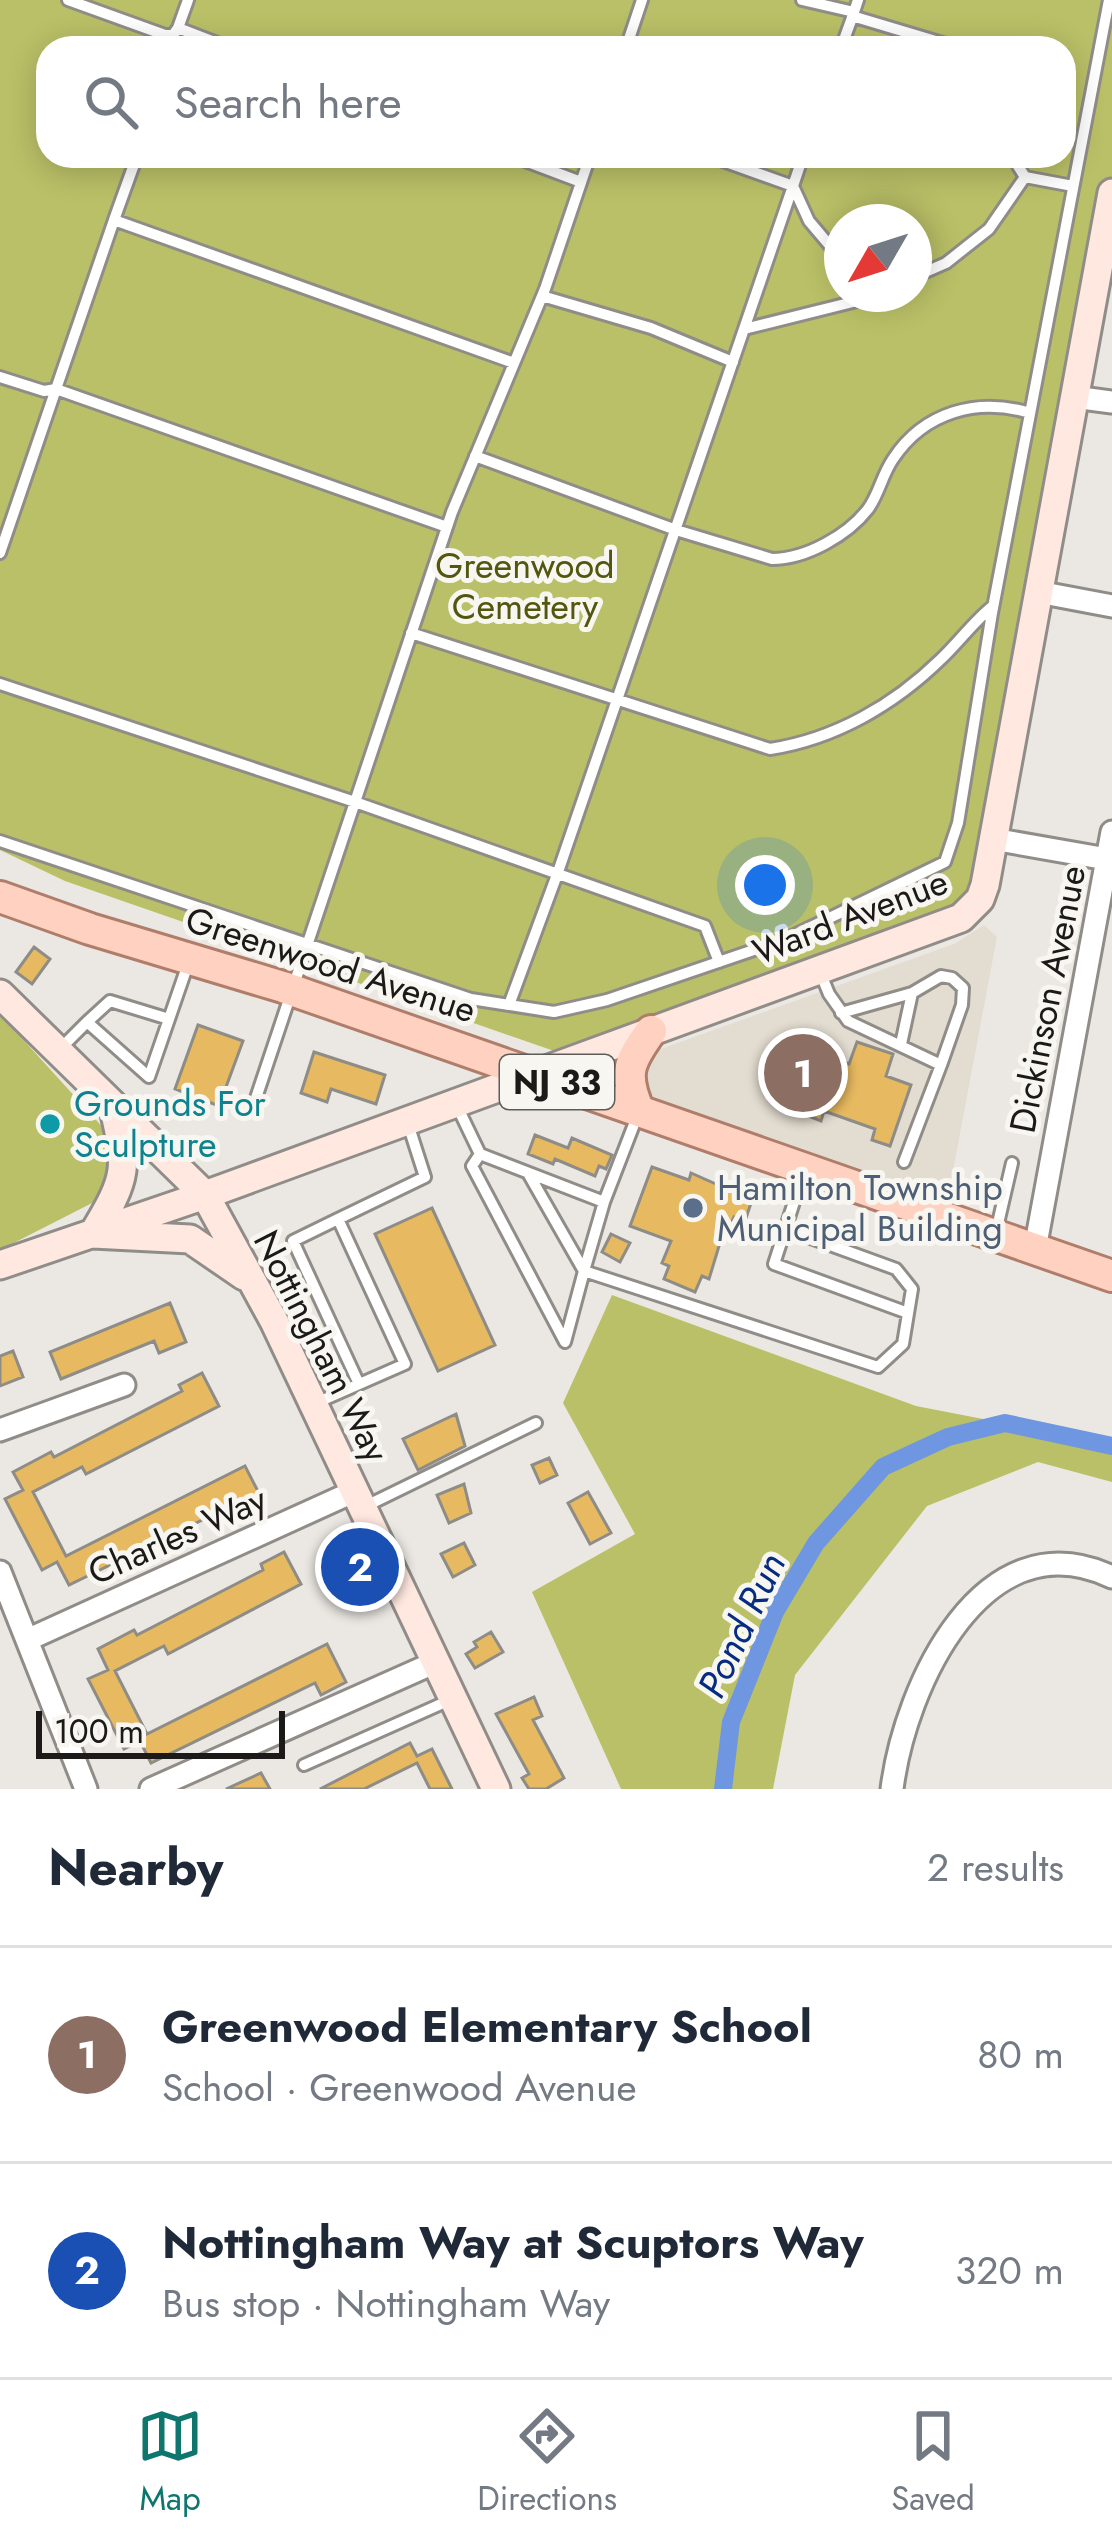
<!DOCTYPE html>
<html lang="en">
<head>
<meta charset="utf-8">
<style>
  :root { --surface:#fff; --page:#f2f2f3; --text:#1f2937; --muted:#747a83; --line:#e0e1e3; --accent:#0f766e }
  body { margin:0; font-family:Jost,sans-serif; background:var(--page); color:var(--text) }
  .compass { position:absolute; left:824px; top:204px; width:108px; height:108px; border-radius:50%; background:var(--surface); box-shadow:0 6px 30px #0003; rotate:231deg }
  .scale { position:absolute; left:36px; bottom:30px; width:249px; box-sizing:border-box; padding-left:12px; border:6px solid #1b1a19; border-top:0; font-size:33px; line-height:42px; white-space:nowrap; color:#1b1a19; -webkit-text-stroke:9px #f8f6f0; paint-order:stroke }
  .you { position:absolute; left:765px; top:885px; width:42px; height:42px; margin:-30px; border:9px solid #fff; border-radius:50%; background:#1a73e8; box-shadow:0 0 0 18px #1a73e833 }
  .badge { display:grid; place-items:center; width:78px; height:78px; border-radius:50%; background:var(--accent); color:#fff; font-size:39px; font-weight:700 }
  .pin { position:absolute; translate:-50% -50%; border:6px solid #fff; box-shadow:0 3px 12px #0006 }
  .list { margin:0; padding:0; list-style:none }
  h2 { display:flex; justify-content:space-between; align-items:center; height:156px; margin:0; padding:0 48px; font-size:51px }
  h2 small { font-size:39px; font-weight:400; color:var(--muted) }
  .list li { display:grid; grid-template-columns:78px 1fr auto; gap:36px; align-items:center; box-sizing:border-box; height:216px; padding:0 48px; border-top:3px solid var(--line) }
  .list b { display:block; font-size:45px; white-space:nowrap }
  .list p { margin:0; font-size:39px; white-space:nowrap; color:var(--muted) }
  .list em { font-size:39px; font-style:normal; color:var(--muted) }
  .icon { flex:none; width:66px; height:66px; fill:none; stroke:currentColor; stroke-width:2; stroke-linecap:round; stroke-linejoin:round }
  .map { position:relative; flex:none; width:1112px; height:1789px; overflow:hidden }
  .search { position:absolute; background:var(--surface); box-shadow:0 6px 30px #0003; left:36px; right:36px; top:36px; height:132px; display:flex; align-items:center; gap:30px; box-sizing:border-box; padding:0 42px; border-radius:36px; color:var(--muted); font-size:45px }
  .sheet { height:588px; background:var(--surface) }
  nav { display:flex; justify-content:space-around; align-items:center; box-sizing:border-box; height:168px; border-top:3px solid var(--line); background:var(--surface); font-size:33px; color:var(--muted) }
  nav a { display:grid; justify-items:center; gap:6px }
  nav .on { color:var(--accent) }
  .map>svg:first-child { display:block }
</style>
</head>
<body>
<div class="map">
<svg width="1112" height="1789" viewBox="0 0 1112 1789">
  <rect width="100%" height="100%" fill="#ebe8e3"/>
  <path fill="#e3dcd0" d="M 984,925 L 997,937 L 946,1208 L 646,1099 L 637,1066 L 655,1051 L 954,944 Z"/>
  <path fill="#bac067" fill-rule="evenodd" d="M 0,0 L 1112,0 L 1112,201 L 973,919 L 583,1061 L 65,881 L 0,850 ZM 48,48 L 1064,48 L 1064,156 L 48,156 ZM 842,222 L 914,222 L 914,294 L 842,294 Z
    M 0,1014 L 107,1132 L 111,1178 L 98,1200 L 0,1250 Z
    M 612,1295 L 916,1406 L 1112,1444 L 1112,1482 L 1038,1462 L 927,1506 L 795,1675 L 773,1789 L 621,1789 L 532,1592 L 635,1534 L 563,1403 Z"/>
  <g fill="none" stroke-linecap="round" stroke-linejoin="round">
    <path stroke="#6f96e0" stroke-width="18" d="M 723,1789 L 731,1722 L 775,1612 L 816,1543 L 883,1467 L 948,1437 L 1005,1423 L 1112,1446"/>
  </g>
  <path fill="#e7b960" stroke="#8e8c87" stroke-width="3" d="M 34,947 L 50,959 L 32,984 L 16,972 Z
    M 198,1025 L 243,1041 L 219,1106 L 175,1089 Z
    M 857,1042 L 893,1054 L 886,1076 L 911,1085 L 890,1146 L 872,1140 L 875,1129 L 824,1111 L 821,1121 L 803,1114 L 824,1054 L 849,1064 Z
    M 314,1052 L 385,1075 L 376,1104 L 331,1089 L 327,1102 L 301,1093 Z
    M 535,1135 L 568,1148 L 572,1138 L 612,1155 L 606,1169 L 599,1166 L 595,1176 L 555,1159 L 553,1164 L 528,1154 Z
    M 652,1167 L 689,1180 L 691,1173 L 752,1200 L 745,1221 L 734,1217 L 731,1224 L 726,1223 L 709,1279 L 702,1276 L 695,1292 L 664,1279 L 669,1266 L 662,1263 L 671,1241 L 630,1226 Z
    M 432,1208 L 495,1345 L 438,1371 L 375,1234 Z
    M 611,1234 L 630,1243 L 620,1262 L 602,1252 Z
    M 170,1303 L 186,1342 L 159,1353 L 154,1341 L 61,1379 L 50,1352 Z
    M 13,1351 L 23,1377 L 0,1386 L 0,1356 Z
    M 202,1373 L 219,1406 L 86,1474 L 82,1467 L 33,1492 L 66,1556 L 245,1466 L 264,1503 L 239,1516 L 233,1505 L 69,1585 L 57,1562 L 42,1570 L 5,1499 L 23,1490 L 13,1472 L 51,1452 L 54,1457 L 182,1391 L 179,1385 Z
    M 456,1414 L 465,1446 L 418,1470 L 403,1439 Z
    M 549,1458 L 557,1475 L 540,1483 L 532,1465 Z
    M 464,1484 L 471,1513 L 449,1523 L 437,1495 Z
    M 588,1492 L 611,1533 L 590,1544 L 568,1503 Z
    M 464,1543 L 475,1565 L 453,1577 L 441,1554 Z
    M 284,1552 L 301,1584 L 168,1654 L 164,1646 L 115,1671 L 147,1734 L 327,1644 L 346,1682 L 321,1695 L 315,1683 L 151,1763 L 140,1741 L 124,1749 L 88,1679 L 108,1670 L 98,1649 L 134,1630 L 137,1635 L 263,1570 L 261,1564 Z
    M 491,1632 L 503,1652 L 475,1668 L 466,1654 L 477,1647 L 474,1642 Z
    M 534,1697 L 542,1716 L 533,1720 L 564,1778 L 546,1789 L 529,1789 L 522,1778 L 529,1774 L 496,1714 Z
    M 410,1743 L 417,1756 L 432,1749 L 452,1789 L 430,1789 L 417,1763 L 364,1789 L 320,1789 Z
    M 261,1773 L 270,1789 L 226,1789 Z"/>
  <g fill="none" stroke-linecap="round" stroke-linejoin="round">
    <g stroke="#908d88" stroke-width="16">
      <path id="lane" d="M 68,0 L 165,35 L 173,35 L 178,28
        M 188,0 L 178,28 L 230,48
        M 802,0 L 854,12 L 858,0
        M 852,16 L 959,48
        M 626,48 L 642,0
        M 841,48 L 853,15
        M 512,156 L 581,182
        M 709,156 L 793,186 L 803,156
        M 1018,156 L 1018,166 L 1025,177
        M 793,186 L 809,221 L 842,260
        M 114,220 L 137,156
        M 914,277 L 946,263 L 989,229 L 1025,177 L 1073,186
        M 542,296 L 651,328 L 733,362
        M 744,329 L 885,294
        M 0,377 L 44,391 L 56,389 L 0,553
        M 475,456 L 676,530 L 772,559 C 806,559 848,535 868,509 C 879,494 882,475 893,459 C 924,412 977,397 1030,413
        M 447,527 L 56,389 L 114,220 L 514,363
        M 411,633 L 770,749 C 835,739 894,705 941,659 C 959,642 974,621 993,606
        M 0,684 L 355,802 L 705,926 L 719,962
        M 0,841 L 471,999 L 554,1012 L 607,1000 L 786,939 L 945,862 L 958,823 L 992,613 L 1109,0
        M 820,972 L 829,994 L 848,1021 L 941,1065 L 904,1162
        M 912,993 L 941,976 L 952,978 L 963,988 L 962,1005 L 941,1065
        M 509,1005 L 558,872 L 793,186
        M 841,1013 L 912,993 L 901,1044
        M 87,1022 L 110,1001 L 169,1019
        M 60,1049 L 87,1022 L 149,1077 L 188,964
        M 255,1101 L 452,512 L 545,289 L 590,156
        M 456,1104 L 480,1154 L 604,1202
        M 638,1114 L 604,1202 L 584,1271 L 878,1367 L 903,1344 L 912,1289 L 896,1269 L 786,1229
        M 480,1154 L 472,1166 L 565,1342 L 584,1271 L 528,1173
        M 803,1174 L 774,1264 L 908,1313
        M 338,1219 L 293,1241 L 359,1384
        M 996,1232 L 1012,1163
        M 316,1403 L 405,1364 L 338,1219 L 425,1177 L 408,1124
        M 366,1506 L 536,1423
        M 304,1765 L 450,1700"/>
    </g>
    <g stroke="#908d88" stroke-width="27">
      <path id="street" d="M 1074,397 L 1112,402
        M 1038,592 L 1112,606
        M 993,839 L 1112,860
        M 1035,1249 L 1112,832
        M 0,1430 L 124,1385
        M 0,1572 L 86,1789
        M 27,1640 L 355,1491
        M 151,1789 L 436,1662
        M 892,1789 C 905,1686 983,1516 1112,1577"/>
    </g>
    <g stroke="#908d88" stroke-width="33">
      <path id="secondary" d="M 0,994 L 205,1195 L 274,1321 L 496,1789
        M 113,1105 C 128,1169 128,1176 93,1234 L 190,1239 L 244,1276
        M 0,1265 L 205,1195 L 961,918 L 980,899 L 985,885 L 1112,193"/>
    </g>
    <g stroke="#af7d6a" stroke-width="36">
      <path id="primary" d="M 0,897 L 90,929 L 283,987 L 1112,1276
        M 639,1111 C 623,1074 628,1063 651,1031"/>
    </g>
    <use href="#lane" stroke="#fff" stroke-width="10"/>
    <use href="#street" stroke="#fff" stroke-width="21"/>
    <use href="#secondary" stroke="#ffe8e0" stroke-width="27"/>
    <use href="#primary" stroke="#fed1c0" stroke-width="30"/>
  </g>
  <circle fill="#0f9aa8" stroke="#f8f6f0" stroke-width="4.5" cx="50" cy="1124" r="12"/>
  <circle fill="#5c6f8a" stroke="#f8f6f0" stroke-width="4.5" cx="693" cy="1208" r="12"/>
  <g text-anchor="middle" stroke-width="10" stroke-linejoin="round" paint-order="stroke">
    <rect fill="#f8f6f0" stroke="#5d5c5a" stroke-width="3" x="500" y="1055" width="114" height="54" rx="9"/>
    <g font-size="33" font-weight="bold" fill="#1b1a19">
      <text x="557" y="1094">NJ 33</text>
    </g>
    <g font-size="36" fill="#53560f" stroke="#f8f6f0">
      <text x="525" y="578">Greenwood<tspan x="525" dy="41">Cemetery</tspan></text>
    </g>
    <g font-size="36" fill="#1b1a19" stroke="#f8f6f0">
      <text transform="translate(850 916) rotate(-21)" y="13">Ward Avenue</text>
      <text transform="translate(331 964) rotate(18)" y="13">Greenwood Avenue</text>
      <text transform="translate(1047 999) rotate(-79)" y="13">Dickinson Avenue</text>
      <text transform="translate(322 1346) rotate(63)" y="13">Nottingham Way</text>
      <text transform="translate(177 1535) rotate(-24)" y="13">Charles Way</text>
    </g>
    <g font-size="36" fill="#0d838f" stroke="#f8f6f0" text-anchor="start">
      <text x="74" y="1116">Grounds For<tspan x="74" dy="41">Sculpture</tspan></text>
    </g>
    <g font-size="36" fill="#4e5e75" stroke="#f8f6f0" text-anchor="start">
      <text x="717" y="1200">Hamilton Township<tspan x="717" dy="41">Municipal Building</tspan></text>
    </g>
    <g font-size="39" font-style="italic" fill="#052c81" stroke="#f8f6f0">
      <text transform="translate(741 1625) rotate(-65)" y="14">Pond Run</text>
    </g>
  </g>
</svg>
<svg class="compass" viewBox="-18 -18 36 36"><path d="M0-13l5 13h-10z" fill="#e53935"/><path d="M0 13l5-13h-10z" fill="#747a83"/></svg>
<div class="scale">100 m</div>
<div class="you"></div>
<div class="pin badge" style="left:803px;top:1073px;background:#8d6e63">1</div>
<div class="pin badge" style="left:360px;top:1567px;background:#1a4fb4">2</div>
<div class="search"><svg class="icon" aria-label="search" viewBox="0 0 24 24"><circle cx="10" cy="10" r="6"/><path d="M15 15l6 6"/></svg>Search here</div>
</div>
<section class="sheet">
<h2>Nearby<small>2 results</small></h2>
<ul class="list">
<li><span class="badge" style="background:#8d6e63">1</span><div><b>Greenwood Elementary School</b><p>School · Greenwood Avenue</p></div><em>80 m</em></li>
<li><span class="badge" style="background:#1a4fb4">2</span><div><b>Nottingham Way at Scuptors Way</b><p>Bus stop · Nottingham Way</p></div><em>320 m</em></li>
</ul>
</section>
<nav>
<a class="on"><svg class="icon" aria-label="map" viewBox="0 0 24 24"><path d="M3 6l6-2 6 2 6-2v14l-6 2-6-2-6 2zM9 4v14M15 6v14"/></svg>Map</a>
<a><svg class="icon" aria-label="directions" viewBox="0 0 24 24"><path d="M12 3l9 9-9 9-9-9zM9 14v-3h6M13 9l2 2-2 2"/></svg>Directions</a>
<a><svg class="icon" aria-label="saved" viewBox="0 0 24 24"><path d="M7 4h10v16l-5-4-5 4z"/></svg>Saved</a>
</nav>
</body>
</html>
